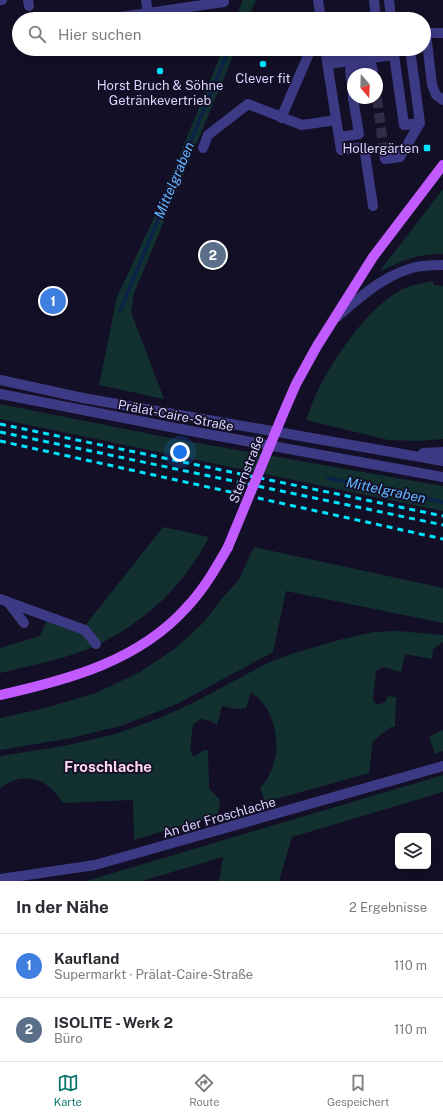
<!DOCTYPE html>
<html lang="de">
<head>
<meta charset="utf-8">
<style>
  :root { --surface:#fff; --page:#f2f2f3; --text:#2b2b33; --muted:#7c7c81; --line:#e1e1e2; --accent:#0f766e }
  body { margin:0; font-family:"Public Sans",sans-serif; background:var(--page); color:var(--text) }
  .controls { position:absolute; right:12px; bottom:12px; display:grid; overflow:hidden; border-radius:6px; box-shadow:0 2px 10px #0003 }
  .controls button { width:36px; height:36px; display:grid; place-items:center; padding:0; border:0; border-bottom:1px solid var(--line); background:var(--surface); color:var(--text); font:20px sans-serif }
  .compass { position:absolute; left:347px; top:68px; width:36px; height:36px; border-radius:50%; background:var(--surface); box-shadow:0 2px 10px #0003; rotate:161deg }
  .you { position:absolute; left:180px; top:452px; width:14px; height:14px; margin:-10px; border:3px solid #fff; border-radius:50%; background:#1a73e8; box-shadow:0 0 0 6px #1a73e833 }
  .badge { display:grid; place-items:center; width:26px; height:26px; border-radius:50%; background:var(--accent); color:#fff; font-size:13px; font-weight:700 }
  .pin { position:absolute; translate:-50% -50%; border:2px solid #fff; box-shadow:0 1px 4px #0006 }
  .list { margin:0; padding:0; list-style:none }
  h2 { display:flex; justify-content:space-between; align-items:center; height:52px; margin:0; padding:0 16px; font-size:17px }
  h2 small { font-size:13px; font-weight:400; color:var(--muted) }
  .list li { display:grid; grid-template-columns:26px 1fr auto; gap:12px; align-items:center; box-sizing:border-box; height:64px; padding:0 16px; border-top:1px solid var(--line) }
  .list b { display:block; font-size:15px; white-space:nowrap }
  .list p { margin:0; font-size:13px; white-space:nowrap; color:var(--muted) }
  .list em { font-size:13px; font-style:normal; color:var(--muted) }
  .icon { flex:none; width:22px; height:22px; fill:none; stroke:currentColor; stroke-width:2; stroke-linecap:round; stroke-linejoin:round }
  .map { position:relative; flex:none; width:443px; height:881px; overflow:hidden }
  .search { position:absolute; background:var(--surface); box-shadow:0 2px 10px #0003; left:12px; right:12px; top:12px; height:44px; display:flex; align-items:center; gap:10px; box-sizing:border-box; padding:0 14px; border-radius:22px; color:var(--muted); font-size:15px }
  .sheet { height:180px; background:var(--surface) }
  nav { display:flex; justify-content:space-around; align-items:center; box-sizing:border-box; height:56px; border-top:1px solid var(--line); background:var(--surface); font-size:11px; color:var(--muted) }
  nav a { display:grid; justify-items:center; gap:2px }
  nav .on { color:var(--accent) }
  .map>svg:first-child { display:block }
</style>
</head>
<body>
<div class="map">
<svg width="443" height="881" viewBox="0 0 443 881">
  <rect width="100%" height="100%" fill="#130f26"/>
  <path fill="#12302f" d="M 243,0 L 256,0 L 248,19 L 235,19 Z
    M 223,49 L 236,49 L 134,293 L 131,312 L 164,399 L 99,385 L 117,297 L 153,220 Z
    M 443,189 L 443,254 C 415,254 404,260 379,272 Z
    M 434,281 L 433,285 L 443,286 L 443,439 L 418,441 L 388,440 L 306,420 C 310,409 314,397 320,386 C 338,352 366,311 399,291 C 409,285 423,283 434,281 Z
    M 0,404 L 175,439 L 443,486 L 443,511 L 0,419 Z
    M 163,527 L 209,537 C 183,588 140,627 88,649 C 60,660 29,666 0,673 L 0,648 L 40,636 L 47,620 L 80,632 Z
    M 254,547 L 443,588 L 443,623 L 286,591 L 273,652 L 177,704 L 121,726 L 71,738 L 0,750 L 0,718 L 45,708 L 96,693 L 140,672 L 176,648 L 204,622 L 223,597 L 238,581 Z
    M 398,631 L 443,635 L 443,642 L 433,649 L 432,659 L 405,654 L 401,672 L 383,667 L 376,671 L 373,699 L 377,705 L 385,702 L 388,696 L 396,697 L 395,727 L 391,727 L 373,741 L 369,773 L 265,802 L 260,788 C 263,784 267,780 269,775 C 281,753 278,722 262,702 C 259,698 254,695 251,692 L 246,708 L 236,709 L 222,706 L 217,725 L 211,721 L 200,719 L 193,725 L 190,751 L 194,757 L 204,750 L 208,750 L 209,788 L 220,800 L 218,815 L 134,840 L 133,800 L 63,803 C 47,778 26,770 0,788 L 0,756 L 63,746 L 112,735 L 152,721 L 193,703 L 267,663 L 294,653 L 339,640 L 373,632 Z
    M 443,730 L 443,751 L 435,754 L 429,737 Z
    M 443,775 L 443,792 L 292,837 L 279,881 L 219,881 L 223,857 L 142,881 L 86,881 Z"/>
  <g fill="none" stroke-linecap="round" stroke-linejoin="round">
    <path stroke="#0c2248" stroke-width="3.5" d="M 241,19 L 243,14
      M 120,311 L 229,49
      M 328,478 L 443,502"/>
    <path stroke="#312d47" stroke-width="10" stroke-dasharray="10 5" stroke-linecap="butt" d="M 377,98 L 384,152"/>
    <path stroke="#3d3a85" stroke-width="10" d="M 0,0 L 2,0
      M 28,0 L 29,6
      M 146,0 L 148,13 L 224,2
      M 318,0 L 321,19
      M 374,0 L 376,19
      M 389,0 L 391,19
      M 105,19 L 148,13
      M 424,33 L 443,33
      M 426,33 L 432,85 L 436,95 L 443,100
      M 325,49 L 341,150 L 364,147 L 373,206
      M 326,55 L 365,49
      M 394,55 L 404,125 L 420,123 L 410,49
      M 328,64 L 394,55 L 393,49
      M 353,95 L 350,70 L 372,67 L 373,71
      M 281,118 L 311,49
      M 339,137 L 359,134 L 353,98
      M 203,148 L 208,135 L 248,104 L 302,125 L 336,120
      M 384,152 L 385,159 L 400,157 L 420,123
      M 337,317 C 359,298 383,276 412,268 C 422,265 433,265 443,265
      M 0,380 L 83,398 L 443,461
      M 0,394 L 196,432 L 443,477
      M 423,453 L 443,452
      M 0,599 L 8,602 L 24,623
      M 8,602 L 85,630 L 96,644
      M 0,879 L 95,865 L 443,766"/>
    <path stroke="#c25bff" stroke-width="10" d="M 283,414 L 296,384 L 317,346 L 373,257 L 443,165
      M 0,695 C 68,680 139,661 187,607 C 204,589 216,568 228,547"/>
    <path stroke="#00e5ff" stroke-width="3" stroke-dasharray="6 5" stroke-linecap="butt" d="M 0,424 L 443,516
      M 0,432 L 443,525
      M 0,441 L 443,539"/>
    <path stroke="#c25bff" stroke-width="10" d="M 228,547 L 283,414"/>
  </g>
  <g fill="#00e5ff" stroke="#130f26" stroke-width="1.5">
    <circle cx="263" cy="64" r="4"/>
    <circle cx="160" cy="71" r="4"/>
    <rect x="423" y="144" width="8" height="8" rx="2"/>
  </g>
  <g text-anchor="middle" stroke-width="3.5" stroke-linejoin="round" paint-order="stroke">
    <g font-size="13" fill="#d9d4ff" stroke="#130f26">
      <text x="263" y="83">Clever fit</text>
      <text x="160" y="90">Horst Bruch &amp; Söhne<tspan x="160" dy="15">Getränkevertrieb</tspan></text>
      <text x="419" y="153" text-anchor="end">Hollergärten</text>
    </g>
    <g font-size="13" fill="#d9d4ff" stroke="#130f26">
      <text transform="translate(176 415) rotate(11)" y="5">Prälat-Caire-Straße</text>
      <text transform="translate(246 469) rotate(-68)" y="5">Sternstraße</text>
      <text transform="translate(219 817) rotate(-16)" y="5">An der Froschlache</text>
    </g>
    <g font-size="14" font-style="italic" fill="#62b6ff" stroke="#130f26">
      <text transform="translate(174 180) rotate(-67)" y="5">Mittelgraben</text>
      <text transform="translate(386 490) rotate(12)" y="5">Mittelgraben</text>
    </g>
    <g font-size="15" font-weight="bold" fill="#ffd6f0" stroke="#130f26">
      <text x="108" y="772">Froschlache</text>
    </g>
  </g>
</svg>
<div class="controls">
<button><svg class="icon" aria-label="layers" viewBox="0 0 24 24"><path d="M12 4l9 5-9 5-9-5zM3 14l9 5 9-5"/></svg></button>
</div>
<svg class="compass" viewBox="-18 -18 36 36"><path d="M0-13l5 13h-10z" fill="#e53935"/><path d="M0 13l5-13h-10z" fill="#7c7c81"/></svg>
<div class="you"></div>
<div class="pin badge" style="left:53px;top:301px;background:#3f7fe0">1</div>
<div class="pin badge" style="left:213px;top:255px;background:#5c6f8a">2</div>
<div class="search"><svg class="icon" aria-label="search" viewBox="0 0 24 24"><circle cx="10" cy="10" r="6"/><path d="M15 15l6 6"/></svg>Hier suchen</div>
</div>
<section class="sheet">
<h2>In der Nähe<small>2 Ergebnisse</small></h2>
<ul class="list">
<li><span class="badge" style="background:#3f7fe0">1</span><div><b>Kaufland</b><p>Supermarkt · Prälat-Caire-Straße</p></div><em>110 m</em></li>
<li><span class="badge" style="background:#5c6f8a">2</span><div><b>ISOLITE - Werk 2</b><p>Büro</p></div><em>110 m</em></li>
</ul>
</section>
<nav>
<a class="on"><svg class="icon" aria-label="map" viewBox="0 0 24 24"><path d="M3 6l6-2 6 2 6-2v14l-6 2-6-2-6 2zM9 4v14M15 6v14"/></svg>Karte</a>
<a><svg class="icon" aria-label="directions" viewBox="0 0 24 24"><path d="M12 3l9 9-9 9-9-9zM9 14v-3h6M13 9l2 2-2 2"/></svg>Route</a>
<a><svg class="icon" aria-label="saved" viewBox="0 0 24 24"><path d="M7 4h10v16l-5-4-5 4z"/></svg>Gespeichert</a>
</nav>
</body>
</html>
